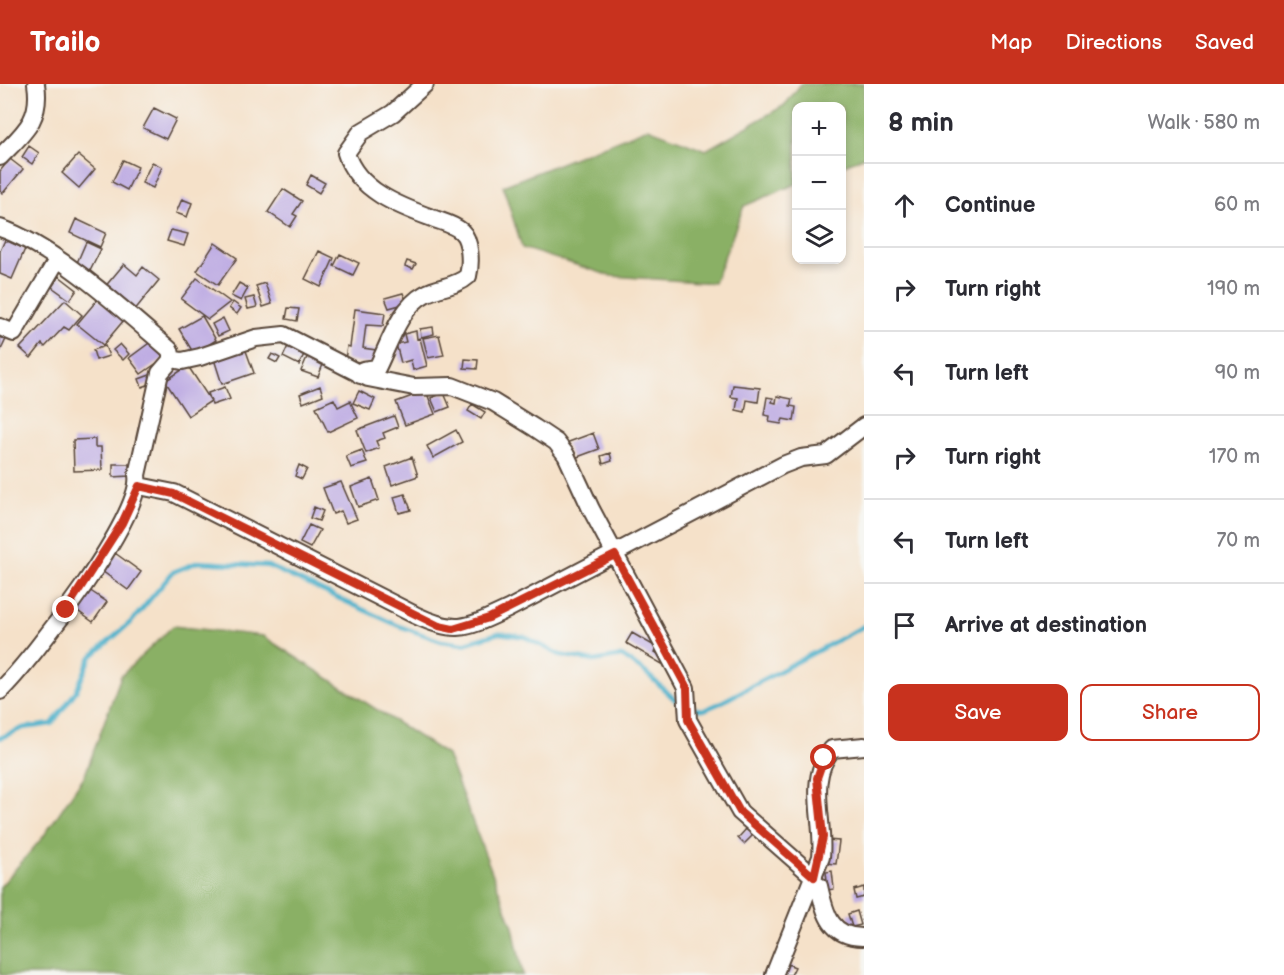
<!DOCTYPE html>
<html lang="en">
<head>
<meta charset="utf-8">
<style>
  :root { --surface:#fff; --page:#f2f2f3; --text:#2b2b33; --muted:#7c7c81; --line:#e1e1e2; --accent:#c8321e }
  body { margin:0; font-family:"Balsamiq Sans",sans-serif; background:var(--page); color:var(--text) }
  .controls { position:absolute; right:18px; top:18px; display:grid; overflow:hidden; border-radius:12px; box-shadow:0 3px 9px #0003 }
  .controls button { width:54px; height:54px; display:grid; place-items:center; padding:0; border:0; border-bottom:2px solid var(--line); background:var(--surface); color:var(--text); font:30px sans-serif }
  .stop { position:absolute; width:18px; height:18px; margin:-14px; border:4px solid #c8321e; border-radius:50%; background:#fff }
  .stop.end { background:#c8321e; border-color:#fff; box-shadow:0 2px 6px #0008 }
  .list { margin:0; padding:0; list-style:none }
  h2 { display:flex; justify-content:space-between; align-items:center; height:78px; margin:0; padding:0 24px; font-size:26px }
  h2 small { font-size:20px; font-weight:400; color:var(--muted) }
  .list li { display:grid; grid-template-columns:39px 1fr auto; gap:18px; align-items:center; box-sizing:border-box; height:84px; padding:0 24px; border-top:2px solid var(--line) }
  .list b { display:block; font-size:22px; white-space:nowrap }
  .list em { font-size:20px; font-style:normal; color:var(--muted) }
  .actions { display:flex; gap:12px; padding:18px 24px }
  .actions a { flex:1; padding:14px 0; border:2px solid var(--accent); border-radius:12px; text-align:center; font-size:21px; color:var(--accent) }
  .actions .main { background:var(--accent); color:#fff }
  .icon { flex:none; width:33px; height:33px; fill:none; stroke:currentColor; stroke-width:2; stroke-linecap:round; stroke-linejoin:round }
  .map { position:relative; flex:none; width:864px; height:891px; overflow:hidden }
  header { display:flex; align-items:center; gap:36px; box-sizing:border-box; height:84px; padding:0 30px; background:var(--accent); color:#fff }
  header strong { font-size:28px }
  nav { display:flex; gap:33px; margin-inline-start:auto; font-size:21px }
  main { display:flex }
  aside { flex:1; background:var(--surface) }
  .map>svg:first-child { display:block }
</style>
</head>
<body>
<header>
<strong>Trailo</strong>
<nav><a>Map</a><a>Directions</a><a>Saved</a></nav>
</header>
<main>
<div class="map">
<svg width="864" height="891" viewBox="0 0 864 891">
  <rect width="100%" height="100%" fill="#f6f6f2"/>
  <filter id="ink" filterUnits="userSpaceOnUse"><feTurbulence type="fractalNoise" baseFrequency=".0167" numOctaves="2"/><feDisplacementMap in="SourceGraphic" scale="12" xChannelSelector="R" yChannelSelector="G"/><feConvolveMatrix kernelMatrix="1 2 1 2 8 2 1 2 1" color-interpolation-filters="sRGB"/></filter>
  <filter id="wash" filterUnits="userSpaceOnUse"><feTurbulence type="fractalNoise" baseFrequency=".008" numOctaves="4" result="noise"/><feDisplacementMap in="SourceGraphic" scale="24" xChannelSelector="R" yChannelSelector="G"/><feGaussianBlur stdDeviation="1.35" result="paint"/><feColorMatrix in="noise" values="0 0 0 0 0 0 0 0 0 0 0 0 0 0 0 0 0 1.4 0 .05"/><feComposite in="paint" operator="in"/></filter>
  <g filter="url(#wash)">
    <rect width="100%" height="100%" fill="#f5e1c9"/>
    <path fill="#8ab065" stroke="#626d42" stroke-width="1.5" d="M 801,0 L 864,0 L 864,73 L 842,82 L 842,22 L 796,22 L 796,100 L 744,122 L 714,199 L 611,192 L 522,164 L 503,102 L 648,44 L 706,66 L 785,21 Z
      M 173,542 L 263,552 L 447,671 L 513,843 L 523,891 L 0,891 L 0,803 L 43,753 L 85,691 L 121,592 Z"/>
    <g fill="none" stroke-linecap="round" stroke-linejoin="round">
      <path stroke="#4cb1cb" stroke-width="4.5" d="M 690,624 L 704,626 L 718,620 L 864,542
        M 0,654 L 23,644 L 52,640 L 76,607 L 91,573 L 132,537 L 173,488 L 198,478 L 268,482 L 399,542 L 441,557 L 463,560 L 499,549 L 525,553 L 560,571 L 594,577 L 622,572 L 645,588 L 682,622"/>
    </g>
    <g id="blocks">
      <path fill="#bfade3" d="M 154,24 L 176,35 L 166,55 L 143,44 Z
        M 29,62 L 39,69 L 32,80 L 22,73 Z
        M 78,71 L 95,85 L 79,104 L 62,89 Z
        M 10,75 L 23,85 L 3,109 L 0,107 L 0,87 Z
        M 123,76 L 138,83 L 127,106 L 112,98 Z
        M 152,78 L 162,83 L 153,104 L 142,99 Z
        M 311,91 L 325,99 L 319,109 L 306,101 Z
        M 283,105 L 302,117 L 293,130 L 297,132 L 290,143 L 268,128 Z
        M 182,115 L 192,119 L 187,133 L 176,129 Z
        M 76,135 L 106,149 L 100,163 L 70,149 Z
        M 171,146 L 188,150 L 184,162 L 167,157 Z
        M 5,156 L 25,165 L 12,195 L 0,190 L 0,167 Z
        M 86,158 L 101,165 L 90,187 L 76,181 Z
        M 215,159 L 237,174 L 218,201 L 197,187 Z
        M 319,167 L 334,174 L 321,203 L 305,195 Z
        M 340,170 L 359,179 L 353,191 L 334,182 Z
        M 407,177 L 416,180 L 413,185 L 405,182 Z
        M 124,180 L 137,191 L 143,183 L 159,196 L 134,227 L 104,204 Z
        M 59,192 L 77,206 L 70,216 L 52,203 Z
        M 197,194 L 230,218 L 208,235 L 181,215 Z
        M 239,199 L 248,204 L 241,217 L 231,212 Z
        M 265,199 L 272,220 L 263,223 L 256,202 Z
        M 403,209 L 407,219 L 389,224 L 385,214 Z
        M 254,213 L 257,223 L 248,225 L 245,215 Z
        M 98,215 L 124,236 L 103,261 L 77,240 Z
        M 65,216 L 82,231 L 69,246 L 64,243 L 45,263 L 42,260 L 31,274 L 20,264 Z
        M 233,218 L 241,224 L 237,230 L 229,224 Z
        M 288,224 L 299,225 L 297,237 L 286,235 Z
        M 355,225 L 385,229 L 383,242 L 366,241 L 363,264 L 376,266 L 374,280 L 345,276 L 347,262 L 350,263 Z
        M 202,232 L 216,256 L 194,270 L 179,245 Z
        M 223,234 L 229,247 L 218,252 L 212,240 Z
        M 433,243 L 434,250 L 421,253 L 420,245 Z
        M 416,247 L 417,255 L 420,254 L 427,282 L 413,286 L 411,276 L 401,279 L 396,260 L 406,258 L 404,250 Z
        M 0,249 L 7,253 L 0,268 Z
        M 439,251 L 444,271 L 428,274 L 423,254 Z
        M 152,257 L 164,274 L 141,290 L 129,274 Z
        M 120,260 L 129,270 L 123,276 L 113,266 Z
        M 289,260 L 305,268 L 299,281 L 283,273 Z
        M 105,262 L 109,272 L 96,276 L 93,266 Z
        M 245,264 L 254,289 L 222,300 L 214,275 Z
        M 272,270 L 280,274 L 277,279 L 269,275 Z
        M 308,271 L 324,278 L 318,293 L 301,287 Z
        M 465,275 L 478,276 L 477,285 L 464,284 Z
        M 188,282 L 211,317 L 188,332 L 165,297 Z
        M 150,291 L 153,299 L 142,303 L 139,295 Z
        M 733,301 L 760,304 L 758,318 L 747,316 L 745,328 L 736,326 L 738,314 L 731,313 Z
        M 320,302 L 323,311 L 303,319 L 300,310 Z
        M 225,303 L 230,315 L 212,321 L 208,309 Z
        M 359,307 L 375,315 L 370,326 L 353,319 Z
        M 426,307 L 435,330 L 405,341 L 396,318 Z
        M 444,309 L 450,323 L 437,328 L 431,314 Z
        M 777,312 L 792,315 L 790,322 L 796,323 L 794,337 L 783,335 L 781,340 L 769,338 L 770,332 L 764,331 L 767,313 L 773,314 L 772,318 L 776,319 Z
        M 334,315 L 338,323 L 350,317 L 358,334 L 328,348 L 316,323 Z
        M 472,320 L 485,328 L 481,335 L 468,327 Z
        M 394,332 L 398,343 L 383,349 L 385,354 L 376,357 L 379,364 L 366,369 L 357,346 Z
        M 456,346 L 462,358 L 433,374 L 427,362 Z
        M 593,349 L 599,365 L 572,375 L 566,359 Z
        M 95,355 L 95,363 L 101,363 L 102,386 L 74,387 L 73,356 Z
        M 362,366 L 367,379 L 351,384 L 346,372 Z
        M 610,369 L 612,377 L 603,380 L 601,372 Z
        M 412,373 L 418,392 L 392,401 L 386,383 Z
        M 113,380 L 129,380 L 129,392 L 113,393 Z
        M 299,381 L 307,385 L 302,395 L 295,392 Z
        M 372,395 L 379,416 L 358,423 L 351,403 Z
        M 341,398 L 357,435 L 346,439 L 341,427 L 333,430 L 323,404 Z
        M 405,410 L 411,426 L 399,429 L 394,413 Z
        M 314,423 L 323,427 L 319,437 L 310,434 Z
        M 309,441 L 320,446 L 310,464 L 300,459 Z
        M 115,469 L 141,488 L 128,506 L 102,487 Z
        M 89,506 L 107,518 L 93,538 L 75,525 Z
        M 632,549 L 658,564 L 655,568 L 665,574 L 662,580 L 626,559 Z
        M 747,744 L 754,750 L 744,760 L 738,754 Z
        M 827,756 L 839,757 L 836,780 L 824,779 Z
        M 832,787 L 834,805 L 828,806 L 826,788 Z
        M 864,803 L 864,813 L 856,815 L 854,806 Z
        M 857,827 L 861,841 L 852,843 L 848,830 Z
        M 785,879 L 795,883 L 791,891 L 780,891 Z"/>
    </g>
  </g>
  <g filter="url(#ink)">
    <use href="#blocks" fill-opacity="0" stroke="#574538" stroke-width="1.5"/>
    <g fill="none" stroke-linecap="round" stroke-linejoin="round">
      <g stroke="#574538" stroke-width="20">
        <path id="minor" d="M 0,73 C 22,50 42,37 36,0
          M 0,144 C 54,162 126,228 170,266 L 172,275
          M 0,243 L 14,249 L 57,176
          M 172,275 L 182,277 L 200,273 L 256,254 L 284,251 L 368,294 L 414,303 L 452,302 L 493,318 L 535,344 L 556,358 L 566,371 L 591,425 L 686,604 L 688,636 L 740,728 L 814,793
          M 360,291 L 363,286 L 377,284 C 389,260 400,223 425,210 C 440,202 456,203 468,192 C 471,180 471,156 461,147 C 453,140 442,138 432,134 C 399,122 357,106 346,69 L 361,48 L 393,29 L 425,0
          M 139,402 L 174,409 L 415,531 C 457,551 467,544 508,525 L 783,381 L 801,374 L 826,371 L 864,342
          M 0,607 C 32,576 144,431 137,391 L 160,289 L 172,275
          M 812,799 L 819,802 C 825,830 831,854 864,853
          M 774,891 L 821,773 C 825,735 806,697 832,665 L 864,662"/>
      </g>
      <use href="#minor" stroke="#fff" stroke-width="16"/>
    </g>
  </g>
  <g fill="none" stroke-linecap="round" stroke-linejoin="round" filter="url(#ink)">
    <path stroke="#c8321e" stroke-width="8" d="M 66,526 L 122,439 L 139,402 L 174,410 L 439,542 L 453,545 L 489,534 L 615,471 L 687,604 L 688,636 L 740,728 L 814,793 L 823,753 L 817,694 L 824,674"/>
  </g>
</svg>
<div class="controls">
<button>+</button>
<button>−</button>
<button><svg class="icon" aria-label="layers" viewBox="0 0 24 24"><path d="M12 4l9 5-9 5-9-5zM3 14l9 5 9-5"/></svg></button>
</div>
<div class="stop" style="left:824px;top:674px"></div>
<div class="stop end" style="left:66px;top:526px"></div>
</div>
<aside>
<h2>8 min<small>Walk · 580 m</small></h2>
<ul class="list">
<li><svg class="icon" aria-label="ahead" viewBox="0 0 24 24"><path d="M12 20V5M6 11l6-6 6 6"/></svg><div><b>Continue</b></div><em>60 m</em></li>
<li><svg class="icon" aria-label="right" viewBox="0 0 24 24"><path d="M7 20v-9h11M14 6l5 5-5 5"/></svg><div><b>Turn right</b></div><em>190 m</em></li>
<li><svg class="icon" aria-label="left" viewBox="0 0 24 24"><path d="M17 20v-9H6M10 6l-5 5 5 5"/></svg><div><b>Turn left</b></div><em>90 m</em></li>
<li><svg class="icon" aria-label="right" viewBox="0 0 24 24"><path d="M7 20v-9h11M14 6l5 5-5 5"/></svg><div><b>Turn right</b></div><em>170 m</em></li>
<li><svg class="icon" aria-label="left" viewBox="0 0 24 24"><path d="M17 20v-9H6M10 6l-5 5 5 5"/></svg><div><b>Turn left</b></div><em>70 m</em></li>
<li><svg class="icon" aria-label="arrive" viewBox="0 0 24 24"><path d="M6 21V4h12l-3 4 3 4H6"/></svg><div><b>Arrive at destination</b></div></li>
</ul>
<div class="actions"><a class="main">Save</a><a>Share</a></div>
</aside>
</main>
</body>
</html>
